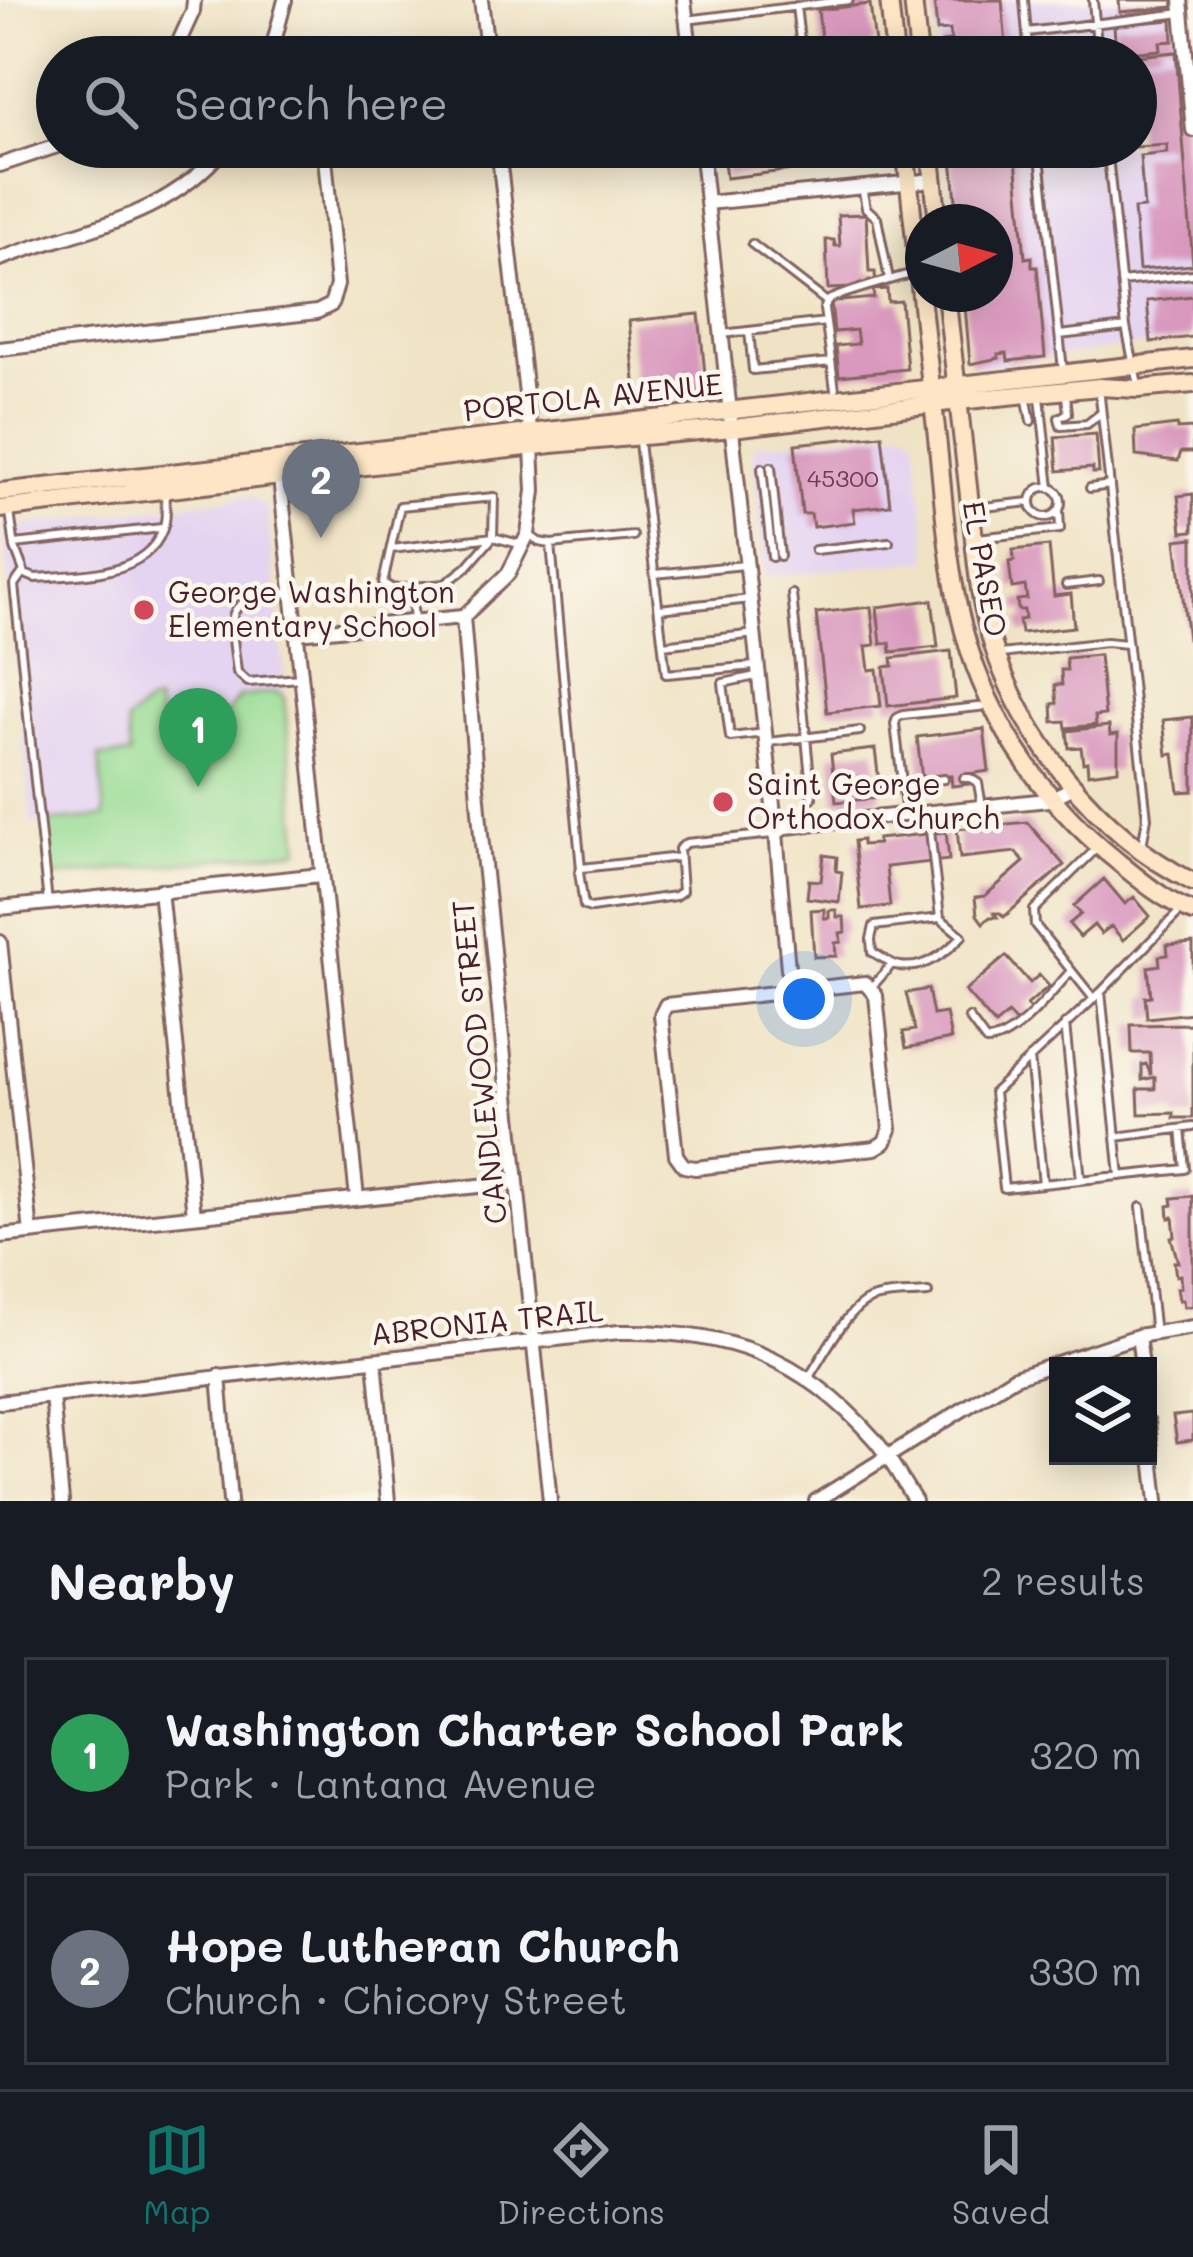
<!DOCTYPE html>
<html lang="en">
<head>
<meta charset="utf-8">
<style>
  :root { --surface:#171b24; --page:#20242c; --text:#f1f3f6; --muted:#9ea1a6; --line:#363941; --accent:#0f766e }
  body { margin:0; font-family:Mali,sans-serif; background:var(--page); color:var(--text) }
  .controls { position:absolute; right:36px; bottom:36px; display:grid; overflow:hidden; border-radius:0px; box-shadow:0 6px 30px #0003 }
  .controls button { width:108px; height:108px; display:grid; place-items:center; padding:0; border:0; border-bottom:3px solid var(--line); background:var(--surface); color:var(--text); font:60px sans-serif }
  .compass { position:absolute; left:905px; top:204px; width:108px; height:108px; border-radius:50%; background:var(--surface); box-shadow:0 6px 30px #0003; rotate:84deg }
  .you { position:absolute; left:804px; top:999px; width:42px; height:42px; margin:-30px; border:9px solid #fff; border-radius:50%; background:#1a73e8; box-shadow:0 0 0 18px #1a73e833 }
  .badge { display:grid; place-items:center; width:78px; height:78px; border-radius:50%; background:var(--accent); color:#fff; font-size:39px; font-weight:700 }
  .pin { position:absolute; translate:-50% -99px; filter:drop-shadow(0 3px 6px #0008) }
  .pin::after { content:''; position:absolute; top:63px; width:42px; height:36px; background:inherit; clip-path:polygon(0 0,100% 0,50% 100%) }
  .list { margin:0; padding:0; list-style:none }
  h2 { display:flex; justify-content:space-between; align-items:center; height:156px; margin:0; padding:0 48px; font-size:51px }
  h2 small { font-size:39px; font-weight:400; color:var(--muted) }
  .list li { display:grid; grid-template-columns:78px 1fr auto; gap:36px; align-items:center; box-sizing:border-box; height:192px; margin:0 24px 24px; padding:0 24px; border:3px solid var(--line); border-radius:0px }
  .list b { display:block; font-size:45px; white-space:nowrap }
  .list p { margin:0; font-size:39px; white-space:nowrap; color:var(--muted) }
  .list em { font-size:39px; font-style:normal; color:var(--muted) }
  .icon { flex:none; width:66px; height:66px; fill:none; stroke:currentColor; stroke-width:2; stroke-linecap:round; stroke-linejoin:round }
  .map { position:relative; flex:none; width:1193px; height:1501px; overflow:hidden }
  .search { position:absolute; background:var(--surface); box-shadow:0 6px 30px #0003; left:36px; right:36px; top:36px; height:132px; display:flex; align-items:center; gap:30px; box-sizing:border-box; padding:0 42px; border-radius:66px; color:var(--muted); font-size:45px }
  .sheet { height:588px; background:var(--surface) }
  nav { display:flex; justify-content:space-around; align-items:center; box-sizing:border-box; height:168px; border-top:3px solid var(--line); background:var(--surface); font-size:33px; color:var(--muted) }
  nav a { display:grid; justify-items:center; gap:6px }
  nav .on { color:var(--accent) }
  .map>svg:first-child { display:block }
</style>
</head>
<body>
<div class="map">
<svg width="1193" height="1501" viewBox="0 0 1193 1501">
  <rect width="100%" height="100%" fill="#fbf7ec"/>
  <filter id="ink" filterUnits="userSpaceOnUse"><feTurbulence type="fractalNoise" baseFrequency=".00833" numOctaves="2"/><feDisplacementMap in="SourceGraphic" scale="24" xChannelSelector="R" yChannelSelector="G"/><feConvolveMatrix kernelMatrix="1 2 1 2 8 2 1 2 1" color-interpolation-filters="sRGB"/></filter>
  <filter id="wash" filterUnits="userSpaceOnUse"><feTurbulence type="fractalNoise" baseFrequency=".004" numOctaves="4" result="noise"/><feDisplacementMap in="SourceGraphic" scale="48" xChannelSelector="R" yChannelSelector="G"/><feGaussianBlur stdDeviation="2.7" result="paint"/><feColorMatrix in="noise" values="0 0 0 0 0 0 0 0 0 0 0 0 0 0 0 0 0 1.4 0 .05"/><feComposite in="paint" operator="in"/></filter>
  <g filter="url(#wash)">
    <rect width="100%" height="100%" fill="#f0e3c5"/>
    <path fill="#e4d3f1" d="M 932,0 L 1172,0 L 1193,229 L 1193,338 L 980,367 L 973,362 L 995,294 L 995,222 L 957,222 L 949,147 L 1136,147 L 1136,57 L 939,57 Z
      M 902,430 L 908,431 L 916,439 L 929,560 L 765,577 L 753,456 L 756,445 Z
      M 251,496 L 267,509 L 286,691 L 239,697 L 225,716 L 163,725 L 159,720 L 131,755 L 105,817 L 31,824 L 3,528 Z"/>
    <path fill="#99dc94" stroke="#727e60" stroke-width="3" d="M 277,692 L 284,697 L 300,850 L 52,877 L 46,822 L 105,817 L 99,757 L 130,755 L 127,722 L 148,704 L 157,703 L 159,720 L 164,725 L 224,716 L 239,697 Z"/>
    <g id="blocks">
      <path fill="#d999be" d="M 934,0 L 1002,0 L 1007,57 L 943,57 L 942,42 L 951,41 L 950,30 L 937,31 Z
        M 1119,0 L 1174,0 L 1174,7 L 1120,12 Z
        M 870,4 L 875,44 L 871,44 L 872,57 L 823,57 L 818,10 Z
        M 1172,20 L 1173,41 L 1160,42 L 1161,50 L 1116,54 L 1114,25 Z
        M 1176,52 L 1193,265 L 1139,270 L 1134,209 L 1144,208 L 1140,156 L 1167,153 L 1167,145 L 1136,147 L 1136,61 L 1137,56 Z
        M 722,147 L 790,147 L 793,170 L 726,178 Z
        M 797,147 L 881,147 L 883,161 L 799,169 Z
        M 951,147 L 1015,147 L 1025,258 L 1032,257 L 1032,267 L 1037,267 L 1045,357 L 1008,361 L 1007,353 L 998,354 L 999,358 L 970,364 L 964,294 L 995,294 L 995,222 L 958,222 Z
        M 866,214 L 869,272 L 875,272 L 876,287 L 828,289 L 826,240 L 834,240 L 835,246 L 840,246 L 838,215 Z
        M 887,289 L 888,302 L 901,301 L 907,369 L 839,376 L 836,346 L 858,344 L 856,330 L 834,332 L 831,302 L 874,298 L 873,290 Z
        M 1193,296 L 1193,337 L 1151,342 L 1147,301 Z
        M 699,314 L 707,394 L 637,401 L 629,321 Z
        M 1177,425 L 1177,429 L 1193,428 L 1193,452 L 1181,452 L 1178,461 L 1136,456 L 1135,430 Z
        M 1096,434 L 1099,473 L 1093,473 L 1093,468 L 1058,471 L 1055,437 Z
        M 882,435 L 890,505 L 853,509 L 855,522 L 813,527 L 811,514 L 802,514 L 795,444 Z
        M 1193,494 L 1193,531 L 1182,532 L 1178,496 Z
        M 1193,538 L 1193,639 L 1188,639 L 1176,540 Z
        M 1049,546 L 1054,596 L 1071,594 L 1074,627 L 1021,633 L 1019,620 L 1025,619 L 1024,610 L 1018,610 L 1017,600 L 1027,599 L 1025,586 L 1012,588 L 1009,562 L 1014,561 L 1013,550 Z
        M 932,600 L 938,647 L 891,652 L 890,643 L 881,644 L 877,607 Z
        M 871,607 L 875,645 L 866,646 L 869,670 L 877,669 L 881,706 L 827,712 L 816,613 Z
        M 951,651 L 956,698 L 888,706 L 884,667 L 893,666 L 892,658 Z
        M 1099,655 L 1105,715 L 1095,716 L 1096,725 L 1066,728 L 1065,721 L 1053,722 L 1052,704 L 1057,703 L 1055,685 L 1062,685 L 1061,670 L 1067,670 L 1066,658 Z
        M 1193,717 L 1193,791 L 1179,792 L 1174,754 L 1167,755 L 1163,720 Z
        M 1109,726 L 1110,735 L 1118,734 L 1118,770 L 1088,774 L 1087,762 L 1083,763 L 1081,747 L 1069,748 L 1067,731 Z
        M 984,729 L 989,771 L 968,774 L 969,784 L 952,786 L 951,776 L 922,779 L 917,737 Z
        M 875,749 L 881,798 L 836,802 L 831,754 Z
        M 1027,822 L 1064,865 L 1004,917 L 1000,913 L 994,913 L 997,917 L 990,917 L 983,923 L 977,915 L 975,897 L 985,896 L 1024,862 L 1016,852 L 960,858 L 957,829 Z
        M 946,832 L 949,860 L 886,867 L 890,906 L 861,909 L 854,841 L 862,840 L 862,845 L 878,844 L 877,839 Z
        M 824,855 L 837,857 L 836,871 L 842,872 L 839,902 L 807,898 L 809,880 L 821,881 Z
        M 1104,879 L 1125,904 L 1134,897 L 1150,916 L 1123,940 L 1111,926 L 1101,934 L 1094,925 L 1080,937 L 1069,924 L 1081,914 L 1074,906 Z
        M 824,909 L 824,918 L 829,918 L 829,910 L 836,910 L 837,917 L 844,917 L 845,932 L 840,933 L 841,942 L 835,943 L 836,956 L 814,957 L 811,910 Z
        M 1193,943 L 1193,1013 L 1147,1018 L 1145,997 L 1151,996 L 1148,967 L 1160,965 L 1159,956 L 1168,955 L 1167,945 Z
        M 1006,956 L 1030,983 L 1039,975 L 1049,986 L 1027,1005 L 1031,1010 L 1016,1023 L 1008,1014 L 995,1025 L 965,991 Z
        M 928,989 L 933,1015 L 946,1013 L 951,1039 L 906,1048 L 903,1032 L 915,1030 L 906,993 Z
        M 1193,1024 L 1193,1118 L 1174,1118 L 1174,1113 L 1139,1114 L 1138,1089 L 1155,1089 L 1155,1077 L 1142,1080 L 1142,1065 L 1146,1064 L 1151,1075 L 1150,1053 L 1132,1053 L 1131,1025 Z
        M 1193,1196 L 1193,1306 L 1184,1307 L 1183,1300 L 1179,1300 L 1177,1288 L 1181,1287 L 1180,1275 L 1176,1276 L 1174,1262 L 1178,1262 L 1171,1237 L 1175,1236 L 1173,1217 L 1169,1218 L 1168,1206 L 1173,1205 L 1172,1198 Z
        M 1193,1414 L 1193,1440 L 1177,1442 L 1173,1416 Z"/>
    </g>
  </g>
  <g filter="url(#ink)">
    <use href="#blocks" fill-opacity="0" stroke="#846461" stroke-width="3"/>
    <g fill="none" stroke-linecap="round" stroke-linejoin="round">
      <g stroke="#846461" stroke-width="12">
        <path id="lane" d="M 1024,0 L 1029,57
          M 1093,0 L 1098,57
          M 796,6 L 802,57
          M 686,20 L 849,0
          M 1027,32 L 1182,13
          M 1039,147 L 1063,370
          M 1107,147 L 1126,327 L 1138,385
          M 862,187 L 866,208 L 877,218 L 889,279
          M 752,244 L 827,302
          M 1121,282 L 1193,274
          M 749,331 L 753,370 L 831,362
          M 722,334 L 826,322
          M 1060,335 L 1126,327
          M 1099,388 L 1147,818 L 1142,846
          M 1026,395 L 1031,421
          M 1066,395 L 1068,413 L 1059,418 L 1061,426 L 1087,424 L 1101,413
          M 836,397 L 824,309 C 826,306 826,302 829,300 C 833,296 905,275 915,273
          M 1040,397 L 1050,488
          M 639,442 L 666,674 L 755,666
          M 771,467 L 780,556
          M 762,468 L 772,557
          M1031 502a15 15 0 1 1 30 0a15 15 0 1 1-30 0Z
          M 1090,488 L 1110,485
          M 494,497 L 493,537 L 467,567 L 445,584 L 393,589 L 383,583 L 400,506 Z
          M 974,508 L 1030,502
          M 10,512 L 15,548 L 25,574 L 35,578 C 80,574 152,578 165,522 C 167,513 165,502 165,493
          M 528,534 L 539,542 L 551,544 L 633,536
          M 977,538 L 1060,529 L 1059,510
          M 15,544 L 162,528
          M 551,544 L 581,869
          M 391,549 L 493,537 L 523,545
          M 815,550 L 889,542
          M 24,571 L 14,585 L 48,903
          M 655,574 L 744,565
          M 1066,585 L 1099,581
          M 411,588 L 414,620
          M 289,593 C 220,601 230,609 237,672 L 248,682 L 301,678
          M 792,594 L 812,798
          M 659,609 L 751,599
          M 663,645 L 755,634
          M 1001,654 L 1106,642 L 1127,644
          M 756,676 L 723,683 L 730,737 L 766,733
          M 769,742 L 860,731
          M 964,778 L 970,778 L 978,783 L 982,806
          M 903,784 L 944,779
          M 928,813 L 940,918 L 962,936 C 946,953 925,970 900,966 C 890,965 881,956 872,952 L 871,939 L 874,926 L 940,918
          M 906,815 L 895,724 L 897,718 L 903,715 L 988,706
          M 679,857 L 582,868 L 579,872 L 584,906 L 591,908 L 675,896 L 682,891 L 679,849 L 686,843 L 773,834
          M 871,988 L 892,964
          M 1101,992 L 994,1092 L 1004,1188 L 1185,1169 L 1181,1129
          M 1094,999 L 1035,925 L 1034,910 L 1096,849
          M 969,1018 L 986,1041 C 1015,1041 1051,993 1071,971
          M 1065,1024 L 1081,1180
          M 1030,1058 L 1043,1184
          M 1116,1137 L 1193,1127
          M 1120,1176 L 1101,992 L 1183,908
          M 1141,1207 L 1155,1334
          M 809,1377 C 823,1356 846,1310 869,1300 C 886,1293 910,1295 928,1293"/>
      </g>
      <g stroke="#846461" stroke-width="18">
        <path id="street" d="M 481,0 L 488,57
          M 684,0 L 691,57
          M 1181,0 L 1193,130
          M 172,57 L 193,11 L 194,0
          M 270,57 L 285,0
          M 701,147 L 776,833 L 790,991
          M 0,165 L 57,146
          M 707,203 L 933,180
          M 0,259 C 84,227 164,221 225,147
          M 0,349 L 317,312 L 331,305 L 337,285 L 324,147
          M 280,478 L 357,1198
          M 463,617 L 481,835 L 550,1501
          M 297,633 L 463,617 L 508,574 L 528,534 L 534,491 L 532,447 L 498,147
          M 776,833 L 786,827 L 1048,800 L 1074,787
          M 160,890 L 194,1215
          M 0,908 L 321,875
          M 0,942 L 31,1233
          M 865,983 L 876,996 L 890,1129 L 885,1142 L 875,1148 L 695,1168 L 684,1166 L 676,1155 L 661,1015 L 666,1005 Z
          M 0,1236 L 517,1182
          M 1138,1336 L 1142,1366
          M 375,1360 L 388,1501
          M 219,1376 L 230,1501
          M 52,1396 L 62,1501
          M 0,1402 L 619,1332 C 727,1330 801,1356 874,1439 C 890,1457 902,1481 915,1501
          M 1148,1422 L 1157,1501
          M 816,1501 L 1015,1377 L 1138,1336 L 1193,1327"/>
      </g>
      <g stroke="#846461" stroke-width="22">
        <path id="secondary" d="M 889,0 L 895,57
          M 913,0 L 919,57
          M 905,147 C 915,238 924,329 935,420 C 943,484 945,548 959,611 C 980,709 1039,799 1117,861 C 1140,880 1165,901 1193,912
          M 930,147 L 938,222
          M 946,294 C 955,367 962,440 971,513 C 976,553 978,593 989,632 C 1018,734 1097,834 1193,882
          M 0,492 L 1193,359
          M 0,509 L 552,444 L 733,428 L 958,401 L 1099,387 L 1138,389 L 1193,384"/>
      </g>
      <use href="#lane" stroke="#fff" stroke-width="6"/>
      <use href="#street" stroke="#fff" stroke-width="12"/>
      <use href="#secondary" stroke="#fde5c5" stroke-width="16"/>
    </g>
  </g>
  <g fill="#d1495b" stroke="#fbf7ec" stroke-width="4.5">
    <circle cx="144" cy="610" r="12"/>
    <circle cx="723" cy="802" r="12"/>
  </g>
  <g text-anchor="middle" stroke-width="9" stroke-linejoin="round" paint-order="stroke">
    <g font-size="24" fill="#6e3e50">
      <text x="843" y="487">45300</text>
    </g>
    <g font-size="30" fill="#4a1f2b" stroke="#fbf7ec">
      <text transform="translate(593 398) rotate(-6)" y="10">PORTOLA AVENUE</text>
      <text transform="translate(984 569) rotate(80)" y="10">EL PASEO</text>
      <text transform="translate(480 1062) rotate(-96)" y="10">CANDLEWOOD STREET</text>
      <text transform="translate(487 1323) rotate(-6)" y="10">ABRONIA TRAIL</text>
    </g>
    <g font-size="30" fill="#4a1f2b" stroke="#fbf7ec" text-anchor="start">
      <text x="168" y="603">George Washington<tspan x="168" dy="34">Elementary School</tspan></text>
      <text x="747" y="795">Saint George<tspan x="747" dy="34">Orthodox Church</tspan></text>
    </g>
  </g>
</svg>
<div class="controls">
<button><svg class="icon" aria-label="layers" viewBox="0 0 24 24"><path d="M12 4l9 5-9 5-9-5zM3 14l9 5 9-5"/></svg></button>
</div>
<svg class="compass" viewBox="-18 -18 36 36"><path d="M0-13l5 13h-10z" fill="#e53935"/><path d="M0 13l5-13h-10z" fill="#9ea1a6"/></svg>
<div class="you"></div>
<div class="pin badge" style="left:198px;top:787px;background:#2e9e5b">1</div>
<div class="pin badge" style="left:321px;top:538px;background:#6b7280">2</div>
<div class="search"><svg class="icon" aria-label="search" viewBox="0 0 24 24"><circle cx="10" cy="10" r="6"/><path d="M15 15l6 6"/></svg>Search here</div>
</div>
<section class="sheet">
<h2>Nearby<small>2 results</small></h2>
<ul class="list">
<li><span class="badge" style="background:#2e9e5b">1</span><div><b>Washington Charter School Park</b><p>Park · Lantana Avenue</p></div><em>320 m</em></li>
<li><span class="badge" style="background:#6b7280">2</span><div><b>Hope Lutheran Church</b><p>Church · Chicory Street</p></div><em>330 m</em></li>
</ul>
</section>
<nav>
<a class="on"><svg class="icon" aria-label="map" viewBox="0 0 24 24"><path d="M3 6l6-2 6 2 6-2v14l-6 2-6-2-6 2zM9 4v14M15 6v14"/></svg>Map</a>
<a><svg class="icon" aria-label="directions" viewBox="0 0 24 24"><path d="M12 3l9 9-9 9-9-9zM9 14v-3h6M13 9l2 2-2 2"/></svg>Directions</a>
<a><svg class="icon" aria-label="saved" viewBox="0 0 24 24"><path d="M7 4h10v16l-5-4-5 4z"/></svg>Saved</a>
</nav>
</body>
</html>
